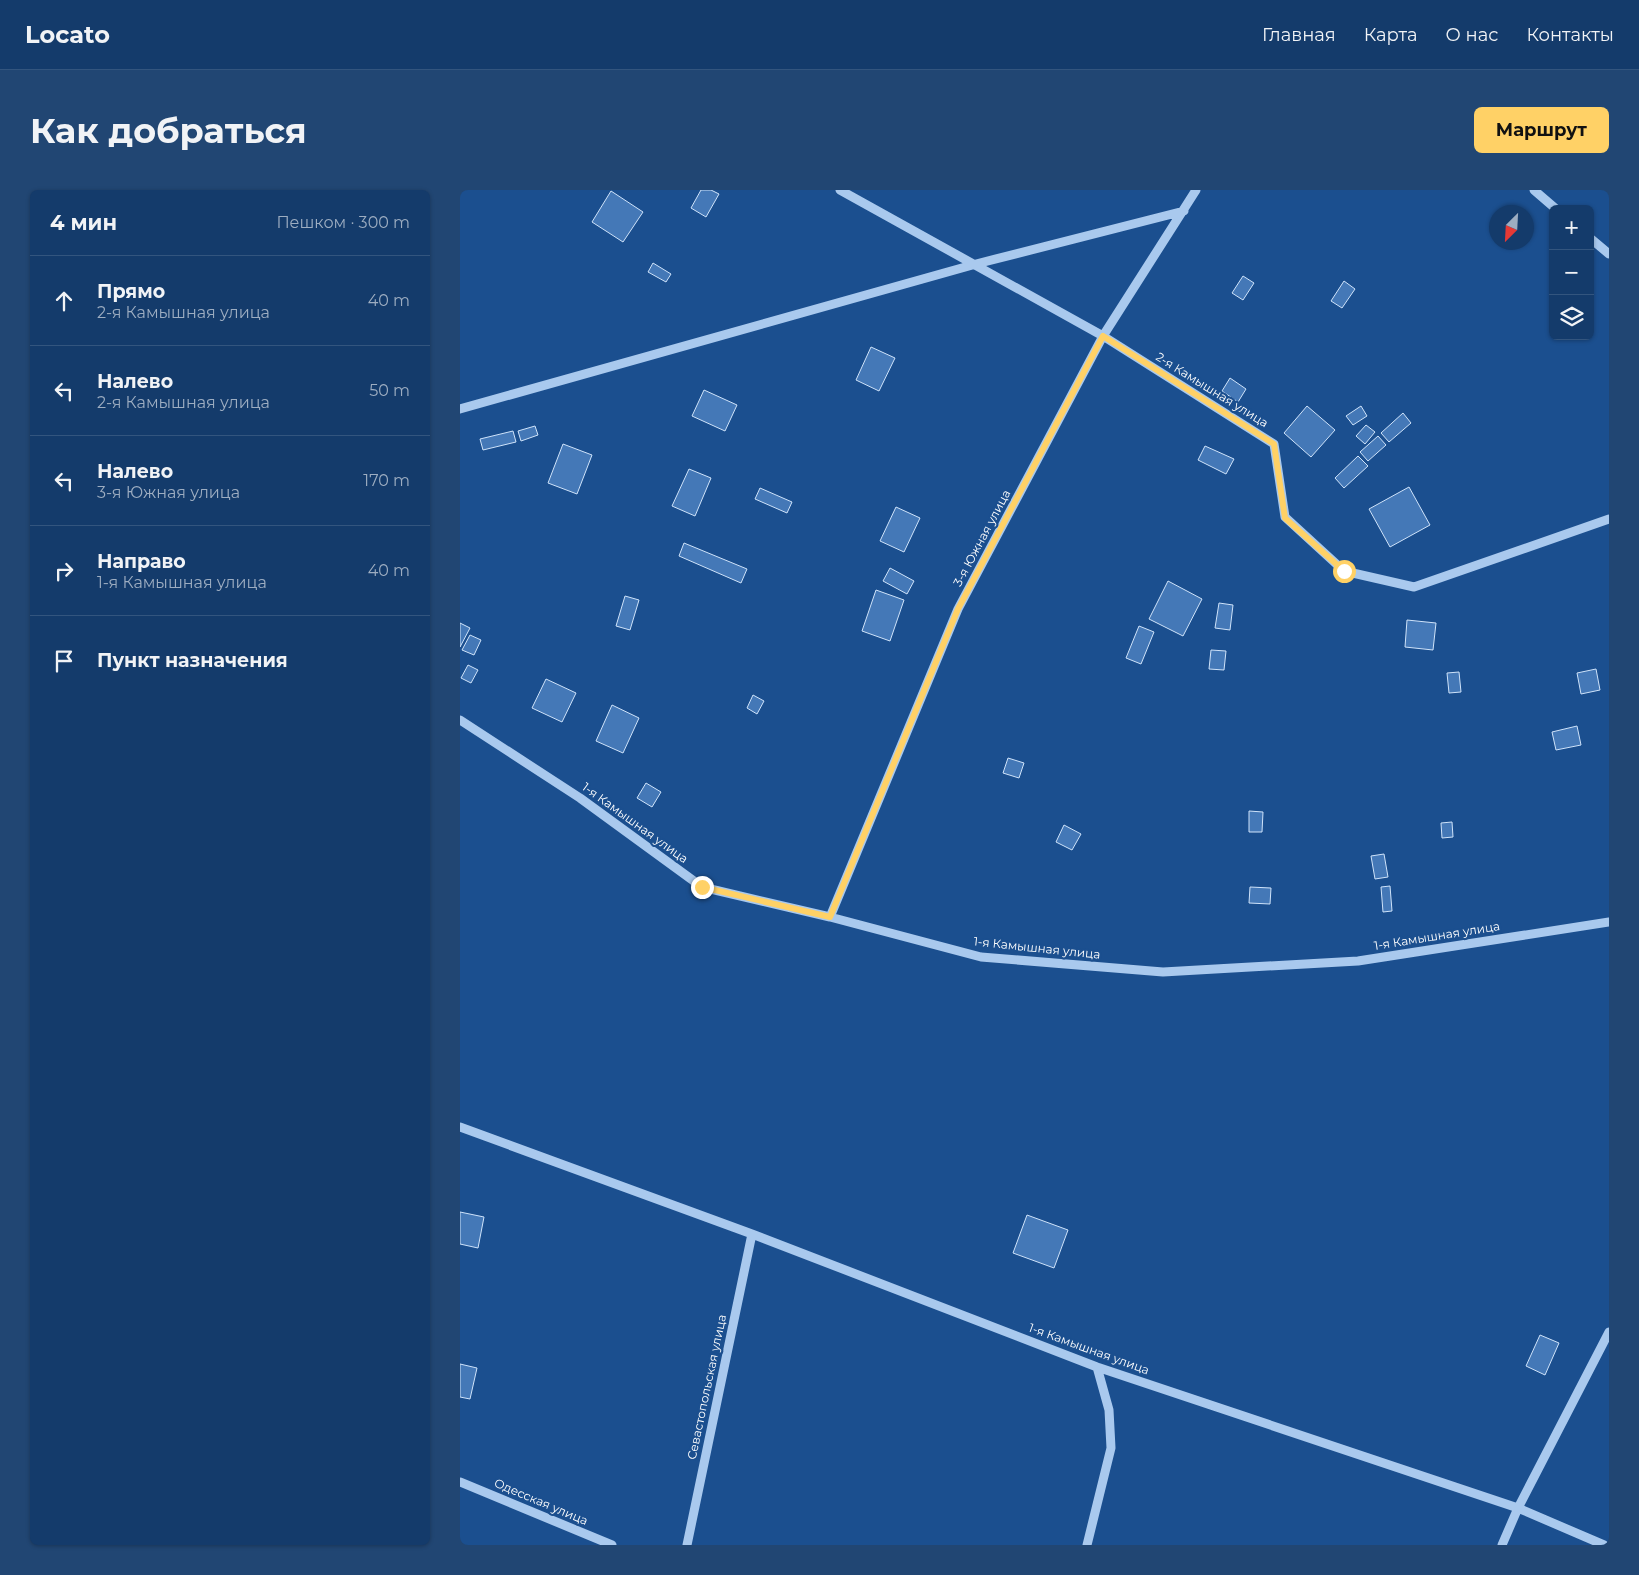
<!DOCTYPE html>
<html lang="ru">
<head>
<meta charset="utf-8">
<style>
  :root { --surface:#143b6b; --page:#214673; --text:#f1f3f6; --muted:#9dadc1; --line:#33557e; --accent:#ffd166 }
  body { margin:0; font-family:Montserrat,sans-serif; background:var(--page); color:var(--text) }
  .controls { position:absolute; right:15px; top:15px; display:grid; overflow:hidden; border-radius:8px; box-shadow:0 1px 4px #0004 }
  .controls button { width:45px; height:45px; display:grid; place-items:center; padding:0; border:0; border-bottom:1px solid var(--line); background:var(--surface); color:var(--text); font:25px sans-serif }
  .compass { position:absolute; left:1029px; top:15px; width:45px; height:45px; border-radius:50%; background:var(--surface); box-shadow:0 1px 4px #0004; rotate:204deg }
  .stop { position:absolute; width:15px; height:15px; margin:-11px; border:4px solid #ffd166; border-radius:50%; background:#fff }
  .stop.end { background:#ffd166; border-color:#fff; box-shadow:0 1px 5px #0008 }
  .list { margin:0; padding:0; list-style:none }
  h2 { display:flex; justify-content:space-between; align-items:center; height:65px; margin:0; padding:0 20px; font-size:21px }
  h2 small { font-size:16px; font-weight:400; color:var(--muted) }
  .list li { display:grid; grid-template-columns:32px 1fr auto; gap:15px; align-items:center; box-sizing:border-box; height:90px; padding:0 20px; border-top:1px solid var(--line) }
  .list b { display:block; font-size:19px; white-space:nowrap }
  .list p { margin:0; font-size:16px; white-space:nowrap; color:var(--muted) }
  .list em { font-size:16px; font-style:normal; color:var(--muted) }
  .icon { flex:none; width:28px; height:28px; fill:none; stroke:currentColor; stroke-width:2; stroke-linecap:round; stroke-linejoin:round }
  .map { position:relative; flex:none; width:1149px; height:1355px; overflow:hidden; border-radius:8px }
  header { display:flex; align-items:center; gap:30px; box-sizing:border-box; height:70px; padding:0 25px; background:var(--surface); border-bottom:1px solid var(--line) }
  header strong { font-size:24px }
  nav { display:flex; gap:28px; margin-inline-start:auto; font-size:18px }
  .intro { display:flex; align-items:center; justify-content:space-between; box-sizing:border-box; height:120px; padding:0 30px }
  h1 { margin:0; font-size:35px }
  .button { padding:12px 22px; border-radius:8px; background:var(--accent); color:#111; font-size:18px; font-weight:700 }
  main { display:flex; gap:30px; padding:0 30px }
  aside { flex:1; background:var(--surface); border-radius:8px; box-shadow:0 1px 4px #0004 }
  .map>svg:first-child { display:block }
</style>
</head>
<body>
<header>
<strong>Locato</strong>
<nav><a>Главная</a><a>Карта</a><a>О нас</a><a>Контакты</a></nav>
</header>
<div class="intro"><h1>Как добраться</h1><a class="button">Маршрут</a></div>
<main>
<aside>
<h2>4 мин<small>Пешком · 300 m</small></h2>
<ul class="list">
<li><svg class="icon" aria-label="ahead" viewBox="0 0 24 24"><path d="M12 20V5M6 11l6-6 6 6"/></svg><div><b>Прямо</b><p>2-я Камышная улица</p></div><em>40 m</em></li>
<li><svg class="icon" aria-label="left" viewBox="0 0 24 24"><path d="M17 20v-9H6M10 6l-5 5 5 5"/></svg><div><b>Налево</b><p>2-я Камышная улица</p></div><em>50 m</em></li>
<li><svg class="icon" aria-label="left" viewBox="0 0 24 24"><path d="M17 20v-9H6M10 6l-5 5 5 5"/></svg><div><b>Налево</b><p>3-я Южная улица</p></div><em>170 m</em></li>
<li><svg class="icon" aria-label="right" viewBox="0 0 24 24"><path d="M7 20v-9h11M14 6l5 5-5 5"/></svg><div><b>Направо</b><p>1-я Камышная улица</p></div><em>40 m</em></li>
<li><svg class="icon" aria-label="arrive" viewBox="0 0 24 24"><path d="M6 21V4h12l-3 4 3 4H6"/></svg><div><b>Пункт назначения</b></div></li>
</ul>
</aside>
<div class="map">
<svg width="1149" height="1355" viewBox="0 0 1149 1355">
  <rect width="100%" height="100%" fill="#1b4f8f"/>
  <path fill="#4478b7" stroke="#cfe3fa" d="M 241,0 L 251,0 L 259,4 L 246,27 L 231,18 Z
    M 151,1 L 183,22 L 163,52 L 132,32 Z
    M 193,73 L 211,84 L 206,92 L 188,82 Z
    M 783,86 L 794,93 L 783,110 L 772,103 Z
    M 884,91 L 895,99 L 882,118 L 871,111 Z
    M 411,157 L 435,168 L 419,201 L 396,190 Z
    M 770,188 L 786,199 L 778,212 L 762,201 Z
    M 244,200 L 277,215 L 265,241 L 232,226 Z
    M 847,216 L 875,240 L 851,267 L 824,243 Z
    M 901,216 L 907,226 L 893,235 L 886,226 Z
    M 943,223 L 951,233 L 929,252 L 921,243 Z
    M 906,235 L 915,242 L 905,254 L 896,246 Z
    M 75,236 L 78,245 L 61,251 L 58,241 Z
    M 53,241 L 56,252 L 23,260 L 20,249 Z
    M 918,246 L 926,255 L 908,271 L 900,262 Z
    M 103,254 L 132,265 L 117,304 L 88,293 Z
    M 745,256 L 774,269 L 766,284 L 738,270 Z
    M 898,266 L 908,276 L 884,298 L 875,288 Z
    M 229,279 L 251,288 L 235,326 L 212,316 Z
    M 949,297 L 970,335 L 930,357 L 909,319 Z
    M 300,298 L 332,312 L 327,323 L 295,309 Z
    M 436,317 L 460,328 L 444,362 L 420,351 Z
    M 224,353 L 287,379 L 281,393 L 219,366 Z
    M 430,378 L 454,391 L 447,404 L 423,391 Z
    M 708,391 L 742,409 L 723,446 L 689,429 Z
    M 416,400 L 444,410 L 430,451 L 402,441 Z
    M 165,406 L 179,410 L 170,440 L 156,436 Z
    M 759,413 L 773,415 L 770,440 L 755,438 Z
    M 947,430 L 976,433 L 973,460 L 945,457 Z
    M 0,433 L 10,438 L 0,457 Z
    M 679,436 L 694,442 L 681,474 L 666,468 Z
    M 10,445 L 21,450 L 14,465 L 2,460 Z
    M 751,460 L 766,461 L 764,480 L 749,479 Z
    M 8,475 L 18,480 L 11,493 L 1,488 Z
    M 1136,479 L 1140,500 L 1121,504 L 1117,483 Z
    M 999,482 L 1001,502 L 989,503 L 987,483 Z
    M 86,489 L 116,503 L 102,532 L 72,518 Z
    M 293,505 L 304,511 L 297,524 L 287,518 Z
    M 152,515 L 179,528 L 163,563 L 136,551 Z
    M 1117,536 L 1121,555 L 1096,560 L 1092,542 Z
    M 548,568 L 564,573 L 559,588 L 543,583 Z
    M 186,593 L 201,602 L 192,617 L 177,608 Z
    M 789,621 L 803,622 L 802,642 L 789,642 Z
    M 992,632 L 993,647 L 982,648 L 981,633 Z
    M 604,635 L 621,644 L 612,660 L 596,652 Z
    M 924,664 L 928,687 L 915,689 L 911,666 Z
    M 930,696 L 932,721 L 923,722 L 921,697 Z
    M 790,697 L 811,698 L 810,714 L 789,713 Z
    M 0,1022 L 24,1027 L 18,1058 L 0,1054 Z
    M 567,1025 L 608,1040 L 594,1078 L 553,1063 Z
    M 1080,1145 L 1099,1153 L 1085,1185 L 1066,1176 Z
    M 0,1174 L 17,1178 L 10,1209 L 0,1207 Z"/>
  <g fill="none" stroke-linecap="round" stroke-linejoin="round">
    <path stroke="#a9c9ee" stroke-width="9" d="M 380,0 L 643,146 L 814,254 L 825,327 L 884,381 L 954,397 L 1149,329
      M 1074,0 L 1096,19
      M 1130,48 L 1149,64
      M 0,219 L 516,74 L 724,21
      M 0,530 L 120,608 L 242,697 L 370,727 L 521,767 L 703,782 L 898,771 L 1149,732
      M 370,727 L 498,419 L 643,146 L 736,0
      M 0,937 L 292,1044 L 637,1177 L 1058,1318 L 1144,1355
      M 0,1292 L 152,1355
      M 227,1355 L 292,1044
      M 627,1355 L 651,1258 L 649,1220 L 637,1177
      M 1042,1355 L 1058,1318 L 1149,1142"/>
  </g>
  <g fill="none" stroke-linecap="round" stroke-linejoin="round">
    <path stroke="#ffd166" stroke-width="6" d="M 242,697 L 370,727 L 498,419 L 643,146 L 814,254 L 825,328 L 884,381"/>
  </g>
  <g text-anchor="middle" stroke-width="4.5" stroke-linejoin="round" paint-order="stroke">
    <g font-size="12" fill="#fff" stroke="#1b4f8f">
      <text transform="translate(752 200) rotate(32)" y="4">2-я Камышная улица</text>
      <text transform="translate(522 348) rotate(-62)" y="4">3-я Южная улица</text>
      <text transform="translate(175 633) rotate(36)" y="4">1-я Камышная улица</text>
      <text transform="translate(977 746) rotate(-9)" y="4">1-я Камышная улица</text>
      <text transform="translate(577 758) rotate(6)" y="4">1-я Камышная улица</text>
      <text transform="translate(629 1159) rotate(20)" y="4">1-я Камышная улица</text>
      <text transform="translate(247 1197) rotate(-78)" y="4">Севастопольская улица</text>
      <text transform="translate(81 1312) rotate(23)" y="4">Одесская улица</text>
    </g>
  </g>
</svg>
<div class="controls">
<button>+</button>
<button>−</button>
<button><svg class="icon" aria-label="layers" viewBox="0 0 24 24"><path d="M12 4l9 5-9 5-9-5zM3 14l9 5 9-5"/></svg></button>
</div>
<svg class="compass" viewBox="-18 -18 36 36"><path d="M0-13l5 13h-10z" fill="#e53935"/><path d="M0 13l5-13h-10z" fill="#9dadc1"/></svg>
<div class="stop" style="left:884px;top:381px"></div>
<div class="stop end" style="left:242px;top:697px"></div>
</div>
</main>
</body>
</html>
